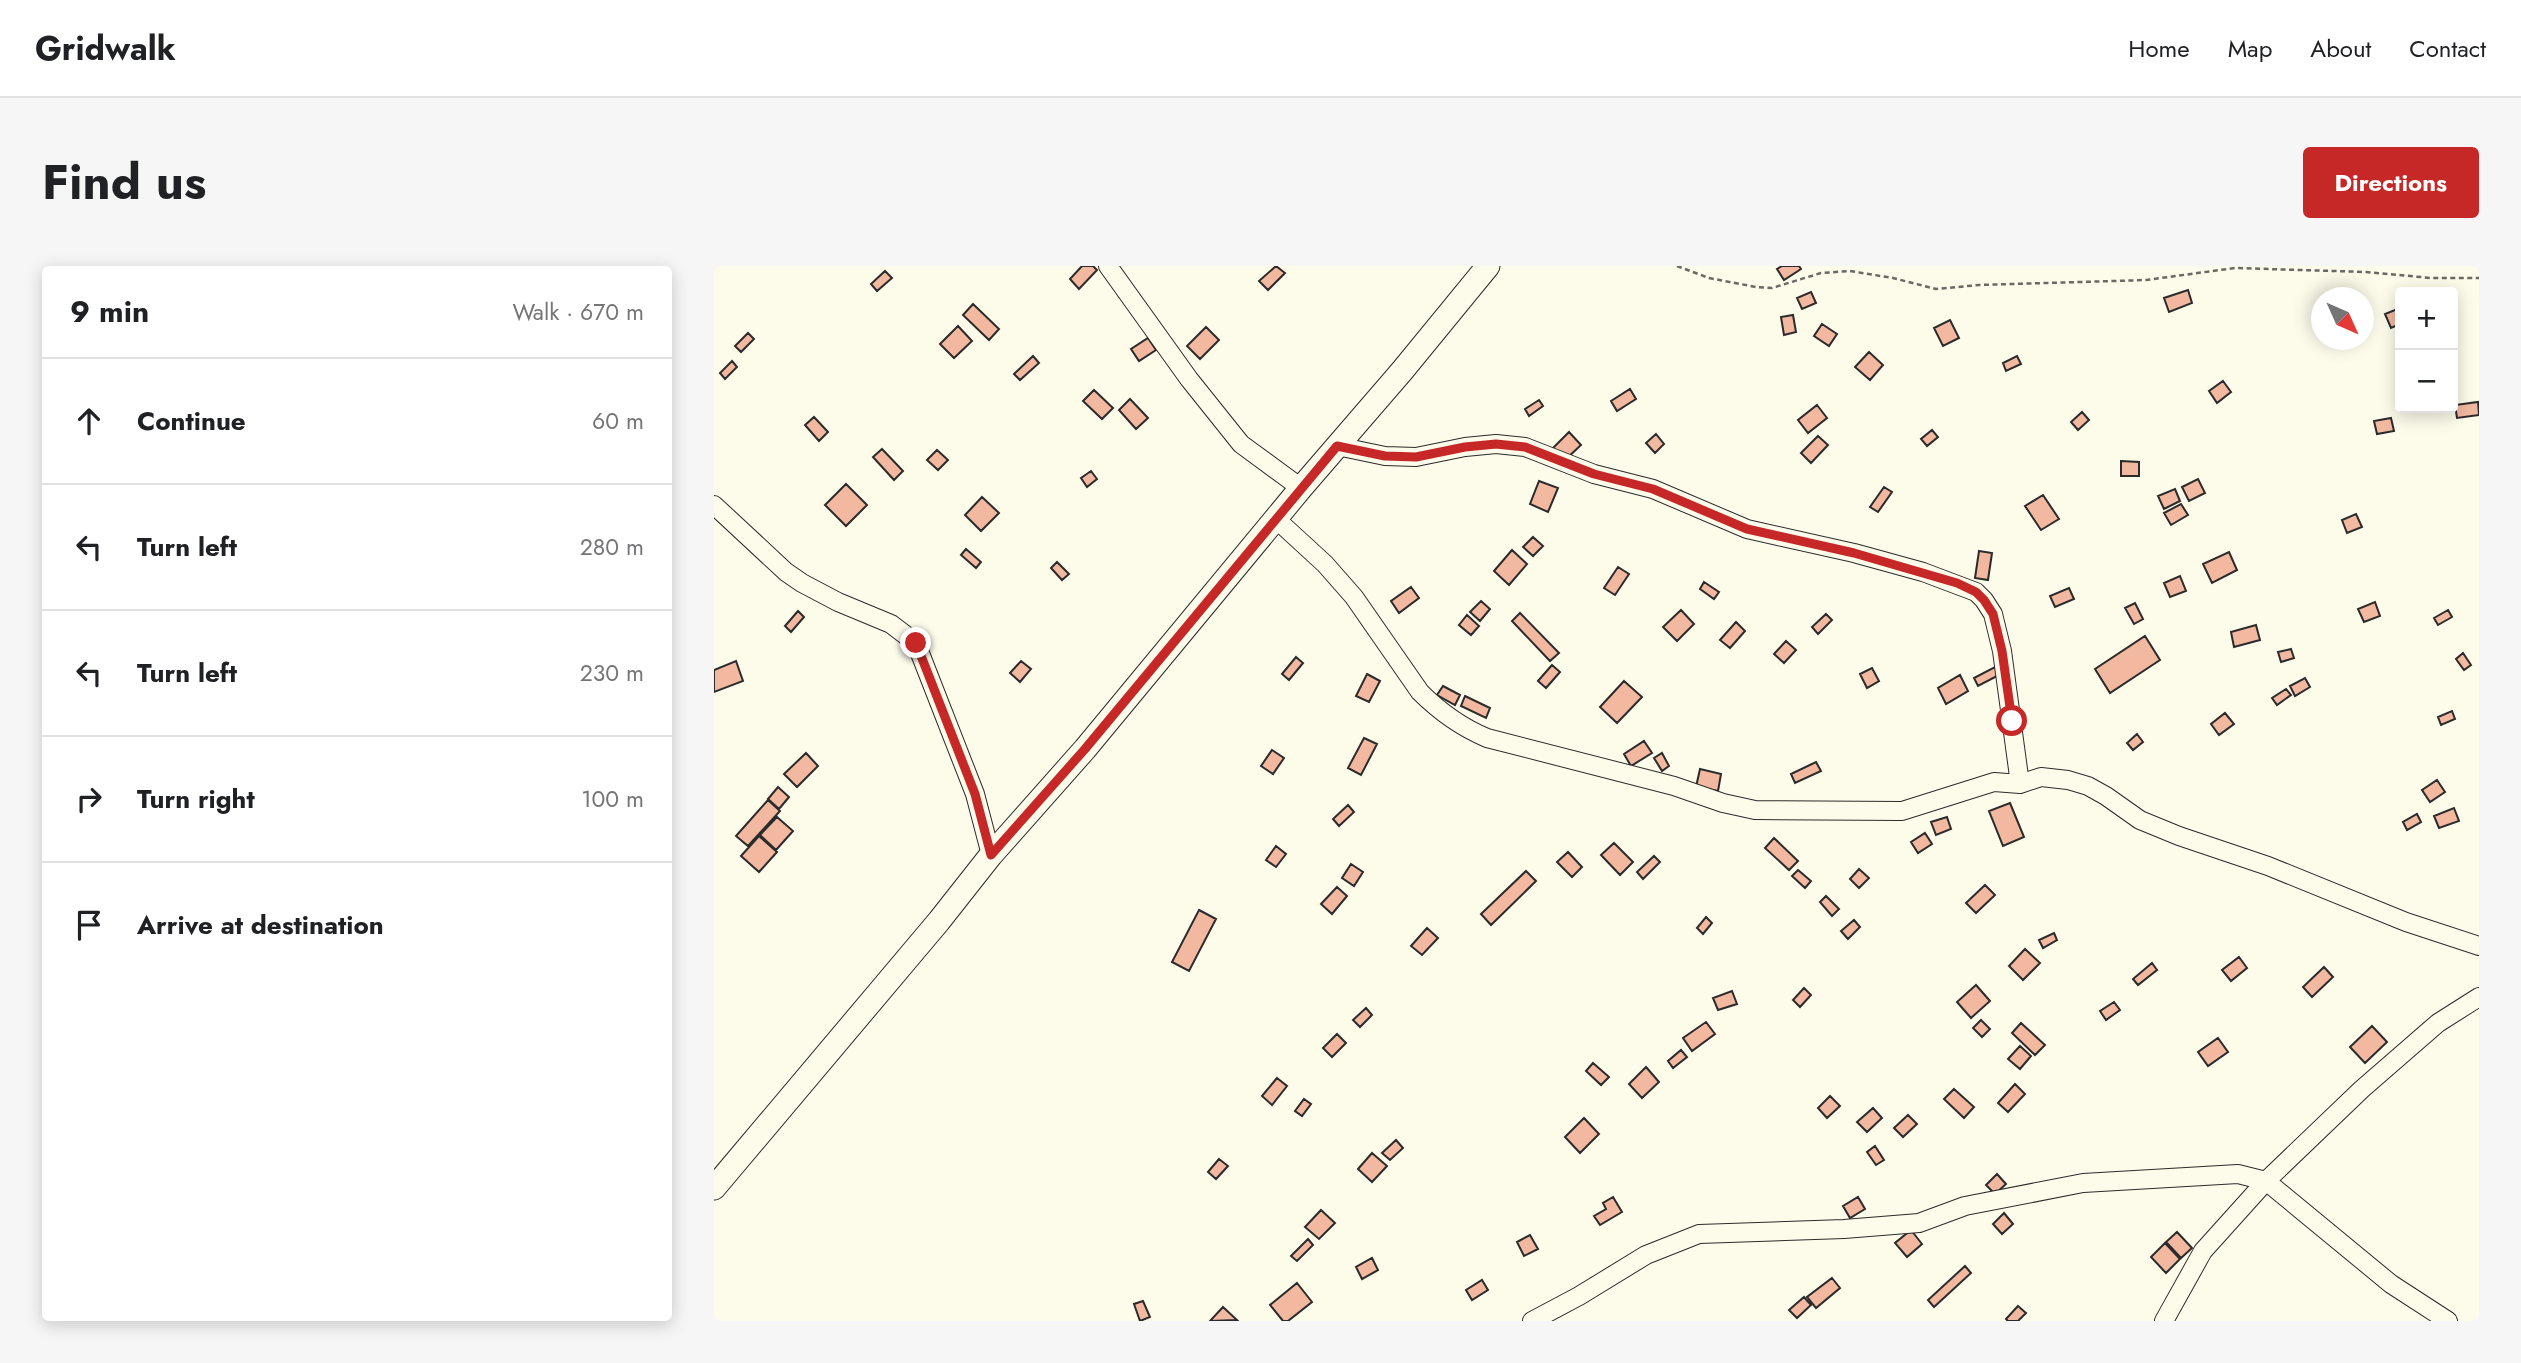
<!DOCTYPE html>
<html lang="en">
<head>
<meta charset="utf-8">
<style>
  :root { --surface:#fff; --page:#f6f6f6; --text:#202124; --muted:#757577; --line:#e0e0e0; --accent:#c62828 }
  body { margin:0; font-family:Jost,sans-serif; background:var(--page); color:var(--text) }
  .controls { position:absolute; right:21px; top:21px; display:grid; overflow:hidden; border-radius:7px; box-shadow:0 4px 18px #0003 }
  .controls button { width:63px; height:63px; display:grid; place-items:center; padding:0; border:0; border-bottom:2px solid var(--line); background:var(--surface); color:var(--text); font:35px sans-serif }
  .compass { position:absolute; left:1597px; top:21px; width:63px; height:63px; border-radius:50%; background:var(--surface); box-shadow:0 4px 18px #0003; rotate:135deg }
  .stop { position:absolute; width:21px; height:21px; margin:-16px; border:5px solid #c62828; border-radius:50%; background:#fff }
  .stop.end { background:#c62828; border-color:#fff; box-shadow:0 2px 7px #0008 }
  .list { margin:0; padding:0; list-style:none }
  h2 { display:flex; justify-content:space-between; align-items:center; height:91px; margin:0; padding:0 28px; font-size:30px }
  h2 small { font-size:23px; font-weight:400; color:var(--muted) }
  .list li { display:grid; grid-template-columns:46px 1fr auto; gap:21px; align-items:center; box-sizing:border-box; height:126px; padding:0 28px; border-top:2px solid var(--line) }
  .list b { display:block; font-size:26px; white-space:nowrap }
  .list em { font-size:23px; font-style:normal; color:var(--muted) }
  .icon { flex:none; width:38px; height:38px; fill:none; stroke:currentColor; stroke-width:2; stroke-linecap:round; stroke-linejoin:round }
  .map { position:relative; flex:none; width:1765px; height:1055px; overflow:hidden; border-radius:7px }
  header { display:flex; align-items:center; gap:42px; box-sizing:border-box; height:98px; padding:0 35px; background:var(--surface); border-bottom:2px solid var(--line) }
  header strong { font-size:33px }
  nav { display:flex; gap:38px; margin-inline-start:auto; font-size:24px }
  .intro { display:flex; align-items:center; justify-content:space-between; box-sizing:border-box; height:168px; padding:0 42px }
  h1 { margin:0; font-size:49px }
  .button { padding:18px 32px; border-radius:7px; background:var(--accent); color:#fff; font-size:24px; font-weight:700 }
  main { display:flex; gap:42px; padding:0 42px }
  aside { flex:1; background:var(--surface); border-radius:7px; box-shadow:0 4px 18px #0003 }
  .map>svg:first-child { display:block }
</style>
</head>
<body>
<header>
<strong>Gridwalk</strong>
<nav><a>Home</a><a>Map</a><a>About</a><a>Contact</a></nav>
</header>
<div class="intro"><h1>Find us</h1><a class="button">Directions</a></div>
<main>
<aside>
<h2>9 min<small>Walk · 670 m</small></h2>
<ul class="list">
<li><svg class="icon" aria-label="ahead" viewBox="0 0 24 24"><path d="M12 20V5M6 11l6-6 6 6"/></svg><div><b>Continue</b></div><em>60 m</em></li>
<li><svg class="icon" aria-label="left" viewBox="0 0 24 24"><path d="M17 20v-9H6M10 6l-5 5 5 5"/></svg><div><b>Turn left</b></div><em>280 m</em></li>
<li><svg class="icon" aria-label="left" viewBox="0 0 24 24"><path d="M17 20v-9H6M10 6l-5 5 5 5"/></svg><div><b>Turn left</b></div><em>230 m</em></li>
<li><svg class="icon" aria-label="right" viewBox="0 0 24 24"><path d="M7 20v-9h11M14 6l5 5-5 5"/></svg><div><b>Turn right</b></div><em>100 m</em></li>
<li><svg class="icon" aria-label="arrive" viewBox="0 0 24 24"><path d="M6 21V4h12l-3 4 3 4H6"/></svg><div><b>Arrive at destination</b></div></li>
</ul>
</aside>
<div class="map">
<svg width="1765" height="1055" viewBox="0 0 1765 1055">
  <rect width="100%" height="100%" fill="#fdfbea"/>
  <path fill="#f2b8a0" stroke="#2b2b2b" stroke-width="2" d="M 368,0 L 379,0 L 383,4 L 365,23 L 356,13 Z
    M 562,0 L 571,7 L 554,24 L 545,15 Z
    M 1068,0 L 1085,0 L 1087,3 L 1070,14 L 1063,3 Z
    M 171,5 L 178,12 L 163,25 L 157,18 Z
    M 1474,24 L 1478,37 L 1455,46 L 1450,32 Z
    M 1097,26 L 1102,37 L 1088,43 L 1083,32 Z
    M 259,38 L 285,63 L 275,74 L 249,49 Z
    M 1686,42 L 1686,58 L 1677,62 L 1671,48 Z
    M 1079,49 L 1082,66 L 1070,69 L 1067,51 Z
    M 1236,54 L 1245,72 L 1229,80 L 1220,62 Z
    M 1108,58 L 1123,68 L 1115,80 L 1100,70 Z
    M 244,60 L 258,75 L 240,92 L 226,78 Z
    M 492,61 L 505,74 L 486,93 L 473,80 Z
    M 34,67 L 40,73 L 27,86 L 21,80 Z
    M 434,72 L 442,84 L 425,95 L 417,83 Z
    M 1155,86 L 1169,99 L 1156,114 L 1141,101 Z
    M 319,90 L 325,97 L 306,114 L 300,108 Z
    M 1303,90 L 1307,98 L 1292,105 L 1289,97 Z
    M 18,95 L 23,101 L 11,113 L 6,107 Z
    M 1509,115 L 1517,126 L 1503,137 L 1495,125 Z
    M 916,123 L 922,133 L 903,145 L 897,135 Z
    M 380,124 L 399,142 L 388,153 L 369,135 Z
    M 416,133 L 434,152 L 422,163 L 405,144 Z
    M 825,134 L 829,140 L 815,150 L 811,143 Z
    M 1764,136 L 1765,149 L 1743,152 L 1741,139 Z
    M 1103,139 L 1113,152 L 1094,167 L 1084,154 Z
    M 1368,146 L 1375,154 L 1364,164 L 1357,156 Z
    M 100,151 L 114,166 L 105,175 L 91,159 Z
    M 1677,152 L 1680,165 L 1663,168 L 1660,155 Z
    M 1218,164 L 1224,171 L 1213,180 L 1207,173 Z
    M 855,166 L 867,179 L 851,194 L 839,182 Z
    M 942,168 L 950,178 L 941,187 L 932,177 Z
    M 1104,170 L 1114,179 L 1097,197 L 1087,187 Z
    M 168,183 L 189,205 L 180,214 L 159,191 Z
    M 223,184 L 234,194 L 224,204 L 213,194 Z
    M 1407,195 L 1425,196 L 1425,210 L 1407,210 Z
    M 377,205 L 383,213 L 373,221 L 367,212 Z
    M 1484,213 L 1491,227 L 1475,235 L 1468,221 Z
    M 825,215 L 844,222 L 834,246 L 816,238 Z
    M 132,218 L 153,239 L 132,260 L 111,239 Z
    M 1170,221 L 1178,226 L 1164,246 L 1156,241 Z
    M 1461,223 L 1466,235 L 1450,243 L 1444,230 Z
    M 1329,229 L 1345,253 L 1327,264 L 1311,240 Z
    M 268,231 L 285,247 L 267,265 L 251,249 Z
    M 1467,238 L 1474,249 L 1457,259 L 1450,247 Z
    M 1642,248 L 1648,261 L 1633,267 L 1628,254 Z
    M 819,271 L 829,280 L 819,290 L 809,281 Z
    M 252,283 L 267,296 L 262,302 L 247,289 Z
    M 798,284 L 813,298 L 795,319 L 780,305 Z
    M 1265,285 L 1278,287 L 1274,314 L 1261,312 Z
    M 1515,286 L 1523,304 L 1498,317 L 1489,298 Z
    M 343,296 L 355,308 L 348,314 L 337,302 Z
    M 904,301 L 915,308 L 901,329 L 890,322 Z
    M 1466,310 L 1472,325 L 1456,331 L 1450,317 Z
    M 990,316 L 1005,326 L 1000,333 L 986,323 Z
    M 697,321 L 705,332 L 685,347 L 677,335 Z
    M 1355,322 L 1360,333 L 1341,341 L 1336,330 Z
    M 767,335 L 776,343 L 766,355 L 756,346 Z
    M 1661,336 L 1666,350 L 1650,356 L 1644,343 Z
    M 1421,337 L 1429,353 L 1420,358 L 1411,342 Z
    M 967,344 L 980,358 L 963,375 L 949,361 Z
    M 1734,344 L 1738,351 L 1724,359 L 1720,352 Z
    M 84,345 L 90,351 L 77,366 L 71,360 Z
    M 806,347 L 845,387 L 836,395 L 798,355 Z
    M 1112,348 L 1118,354 L 1104,368 L 1098,361 Z
    M 753,349 L 765,360 L 757,369 L 745,359 Z
    M 1022,356 L 1031,365 L 1016,382 L 1006,374 Z
    M 1542,359 L 1546,374 L 1520,381 L 1517,366 Z
    M 1431,370 L 1446,394 L 1396,427 L 1381,403 Z
    M 1072,375 L 1082,384 L 1070,397 L 1060,388 Z
    M 1577,383 L 1580,392 L 1567,396 L 1564,386 Z
    M 1749,387 L 1757,399 L 1750,404 L 1742,393 Z
    M 582,391 L 589,397 L 575,414 L 568,408 Z
    M 22,395 L 29,415 L 0,426 L 0,404 Z
    M 307,395 L 317,403 L 306,416 L 296,407 Z
    M 838,399 L 846,406 L 832,422 L 824,415 Z
    M 1281,401 L 1285,409 L 1264,420 L 1260,412 Z
    M 1158,402 L 1165,415 L 1153,422 L 1146,408 Z
    M 653,408 L 666,415 L 655,436 L 642,430 Z
    M 1246,409 L 1254,425 L 1232,438 L 1224,422 Z
    M 1591,412 L 1596,421 L 1581,430 L 1576,420 Z
    M 910,415 L 928,431 L 903,457 L 886,441 Z
    M 729,420 L 746,429 L 741,439 L 723,429 Z
    M 1572,423 L 1577,429 L 1563,439 L 1558,432 Z
    M 751,430 L 776,442 L 772,452 L 747,440 Z
    M 1738,445 L 1741,453 L 1727,459 L 1724,451 Z
    M 1511,447 L 1520,458 L 1505,469 L 1497,458 Z
    M 1423,468 L 1429,476 L 1419,484 L 1413,477 Z
    M 650,472 L 663,478 L 647,509 L 634,502 Z
    M 930,475 L 938,487 L 917,500 L 910,488 Z
    M 558,484 L 570,492 L 559,508 L 547,500 Z
    M 92,487 L 104,500 L 83,521 L 70,508 Z
    M 948,487 L 955,500 L 948,505 L 940,492 Z
    M 1102,496 L 1107,505 L 1081,517 L 1077,508 Z
    M 986,503 L 1007,508 L 1004,525 L 982,521 Z
    M 1723,514 L 1731,526 L 1716,536 L 1708,524 Z
    M 64,521 L 75,531 L 65,543 L 54,533 Z
    M 54,534 L 66,545 L 34,580 L 22,570 Z
    M 1296,537 L 1310,571 L 1289,580 L 1275,545 Z
    M 634,539 L 640,546 L 625,560 L 619,553 Z
    M 1740,542 L 1745,555 L 1725,562 L 1720,550 Z
    M 1703,548 L 1707,556 L 1693,564 L 1689,556 Z
    M 63,551 L 79,565 L 62,584 L 46,569 Z
    M 1233,551 L 1237,563 L 1222,569 L 1217,556 Z
    M 1211,567 L 1218,578 L 1204,587 L 1197,576 Z
    M 45,570 L 63,586 L 45,606 L 27,590 Z
    M 1060,572 L 1084,595 L 1075,604 L 1051,582 Z
    M 900,577 L 919,596 L 906,609 L 887,589 Z
    M 562,580 L 572,588 L 562,601 L 552,594 Z
    M 854,586 L 868,601 L 858,611 L 843,596 Z
    M 940,590 L 946,596 L 929,613 L 923,606 Z
    M 637,598 L 649,606 L 640,620 L 628,612 Z
    M 1145,603 L 1155,612 L 1145,622 L 1136,613 Z
    M 1084,604 L 1097,615 L 1091,622 L 1078,610 Z
    M 812,605 L 822,615 L 777,659 L 767,648 Z
    M 1271,619 L 1281,629 L 1262,647 L 1252,637 Z
    M 623,621 L 633,630 L 618,648 L 607,638 Z
    M 1112,630 L 1125,643 L 1118,650 L 1106,636 Z
    M 485,644 L 502,653 L 475,705 L 458,696 Z
    M 992,651 L 998,657 L 989,668 L 983,662 Z
    M 1140,654 L 1146,661 L 1134,673 L 1127,665 Z
    M 713,662 L 724,672 L 708,689 L 697,680 Z
    M 1340,667 L 1343,674 L 1329,682 L 1325,674 Z
    M 1311,683 L 1326,697 L 1309,714 L 1295,700 Z
    M 1525,691 L 1533,702 L 1517,715 L 1508,704 Z
    M 1438,697 L 1443,704 L 1424,719 L 1419,713 Z
    M 1610,701 L 1619,711 L 1598,731 L 1589,721 Z
    M 1262,719 L 1276,735 L 1257,752 L 1243,736 Z
    M 1090,722 L 1097,729 L 1086,741 L 1079,734 Z
    M 1018,725 L 1023,738 L 1004,744 L 999,732 Z
    M 1400,736 L 1406,744 L 1392,754 L 1386,745 Z
    M 652,742 L 658,749 L 646,761 L 639,754 Z
    M 1267,754 L 1276,763 L 1268,771 L 1259,762 Z
    M 992,756 L 1001,768 L 978,785 L 969,772 Z
    M 1307,757 L 1331,779 L 1321,789 L 1298,767 Z
    M 1658,760 L 1673,776 L 1651,797 L 1636,781 Z
    M 623,768 L 632,777 L 618,791 L 609,782 Z
    M 1504,772 L 1514,786 L 1494,800 L 1484,786 Z
    M 1306,780 L 1317,790 L 1306,803 L 1294,793 Z
    M 967,784 L 973,791 L 959,802 L 954,795 Z
    M 879,797 L 895,811 L 887,819 L 872,805 Z
    M 932,801 L 945,816 L 928,832 L 915,818 Z
    M 563,812 L 573,820 L 558,839 L 548,830 Z
    M 1301,818 L 1311,828 L 1294,846 L 1284,837 Z
    M 1240,823 L 1260,841 L 1250,852 L 1230,833 Z
    M 1116,830 L 1126,840 L 1113,852 L 1104,842 Z
    M 590,833 L 597,838 L 588,850 L 581,845 Z
    M 1159,842 L 1168,852 L 1153,866 L 1143,856 Z
    M 1194,849 L 1203,858 L 1189,871 L 1180,862 Z
    M 870,852 L 885,868 L 866,887 L 851,871 Z
    M 682,874 L 689,882 L 676,894 L 668,887 Z
    M 1161,880 L 1170,894 L 1162,899 L 1153,886 Z
    M 658,887 L 673,900 L 658,916 L 644,903 Z
    M 505,893 L 514,900 L 502,913 L 494,906 Z
    M 1283,908 L 1292,918 L 1281,928 L 1272,919 Z
    M 899,931 L 908,946 L 886,959 L 880,950 L 892,943 L 889,937 Z
    M 1144,931 L 1151,943 L 1136,952 L 1129,940 Z
    M 607,944 L 621,957 L 605,973 L 591,961 Z
    M 1290,947 L 1299,958 L 1288,968 L 1279,958 Z
    M 1197,964 L 1208,978 L 1193,991 L 1181,977 Z
    M 1463,966 L 1478,982 L 1467,992 L 1452,976 Z
    M 816,969 L 824,983 L 810,990 L 803,976 Z
    M 594,973 L 599,979 L 583,995 L 577,990 Z
    M 1451,977 L 1466,993 L 1452,1007 L 1437,991 Z
    M 658,992 L 664,1004 L 648,1013 L 642,1001 Z
    M 1251,1000 L 1257,1007 L 1220,1041 L 1214,1034 Z
    M 1118,1012 L 1126,1022 L 1102,1042 L 1093,1031 Z
    M 768,1014 L 774,1024 L 758,1034 L 752,1024 Z
    M 583,1017 L 598,1036 L 574,1055 L 569,1055 L 556,1039 Z
    M 1090,1031 L 1097,1039 L 1083,1052 L 1075,1044 Z
    M 429,1035 L 436,1051 L 426,1055 L 420,1038 Z
    M 1304,1040 L 1312,1047 L 1304,1055 L 1294,1055 L 1292,1053 Z
    M 509,1041 L 523,1054 L 496,1055 Z"/>
  <g fill="none" stroke-linecap="round" stroke-linejoin="round">
    <g stroke="#2b2b2b" stroke-width="20">
      <path id="minor" d="M 394,0 L 475,113 L 527,178 L 587,222
        M 623,180 L 671,190 L 702,191 L 751,181 L 782,178 L 811,181 L 880,208 L 939,223 L 1033,263 L 1140,287 L 1209,306 L 1262,326 L 1270,334 L 1279,348 L 1288,385 L 1306,518
        M 0,239 L 72,306 L 88,317 L 124,336 L 177,358 L 202,377 L 261,528 L 277,589
        M 562,253 L 611,298 L 640,331 L 706,426 C 726,446 747,461 773,472 L 960,520 L 1009,537 L 1041,544 L 1188,545 L 1280,516 L 1306,518 L 1327,511 L 1354,514 L 1374,520 L 1392,530 L 1426,554 L 1465,570 L 1554,600 L 1692,656 L 1765,680
        M 818,1055 L 865,1030 L 932,989 L 985,968 L 1130,963 L 1205,957 L 1251,940 L 1369,917 L 1524,908 L 1552,915 L 1677,1018 L 1734,1055
        M 1450,1055 L 1489,985 L 1552,915 L 1648,823 L 1724,757 L 1765,731"/>
    </g>
    <g stroke="#2b2b2b" stroke-width="25">
      <path id="major" d="M 0,922 L 225,655 L 277,589 L 371,483 L 587,222 L 688,105 L 774,0"/>
    </g>
    <path stroke="#6a6964" stroke-width="2.5" stroke-dasharray="5 3.5" stroke-linecap="butt" d="M 963,0 L 995,12 L 1042,21 L 1058,22 L 1107,7 L 1136,5 L 1179,12 L 1222,23 L 1265,19 L 1432,14 L 1521,2 L 1652,6 L 1717,12 L 1765,12"/>
    <use href="#minor" stroke="#fdfbea" stroke-width="18"/>
    <use href="#major" stroke="#fdfbea" stroke-width="23"/>
  </g>
  <g fill="none" stroke-linecap="round" stroke-linejoin="round">
    <path stroke="#c62828" stroke-width="9" d="M 202,377 L 261,528 L 277,589 L 371,483 L 623,180 L 671,190 L 702,191 L 751,181 L 782,178 L 811,181 L 880,208 L 939,223 L 1033,263 L 1140,287 L 1243,317 L 1262,326 L 1270,334 L 1279,348 L 1288,385 L 1298,455"/>
  </g>
</svg>
<div class="controls">
<button>+</button>
<button>−</button>
</div>
<svg class="compass" viewBox="-18 -18 36 36"><path d="M0-13l5 13h-10z" fill="#e53935"/><path d="M0 13l5-13h-10z" fill="#757577"/></svg>
<div class="stop" style="left:1298px;top:455px"></div>
<div class="stop end" style="left:202px;top:377px"></div>
</div>
</main>
</body>
</html>
